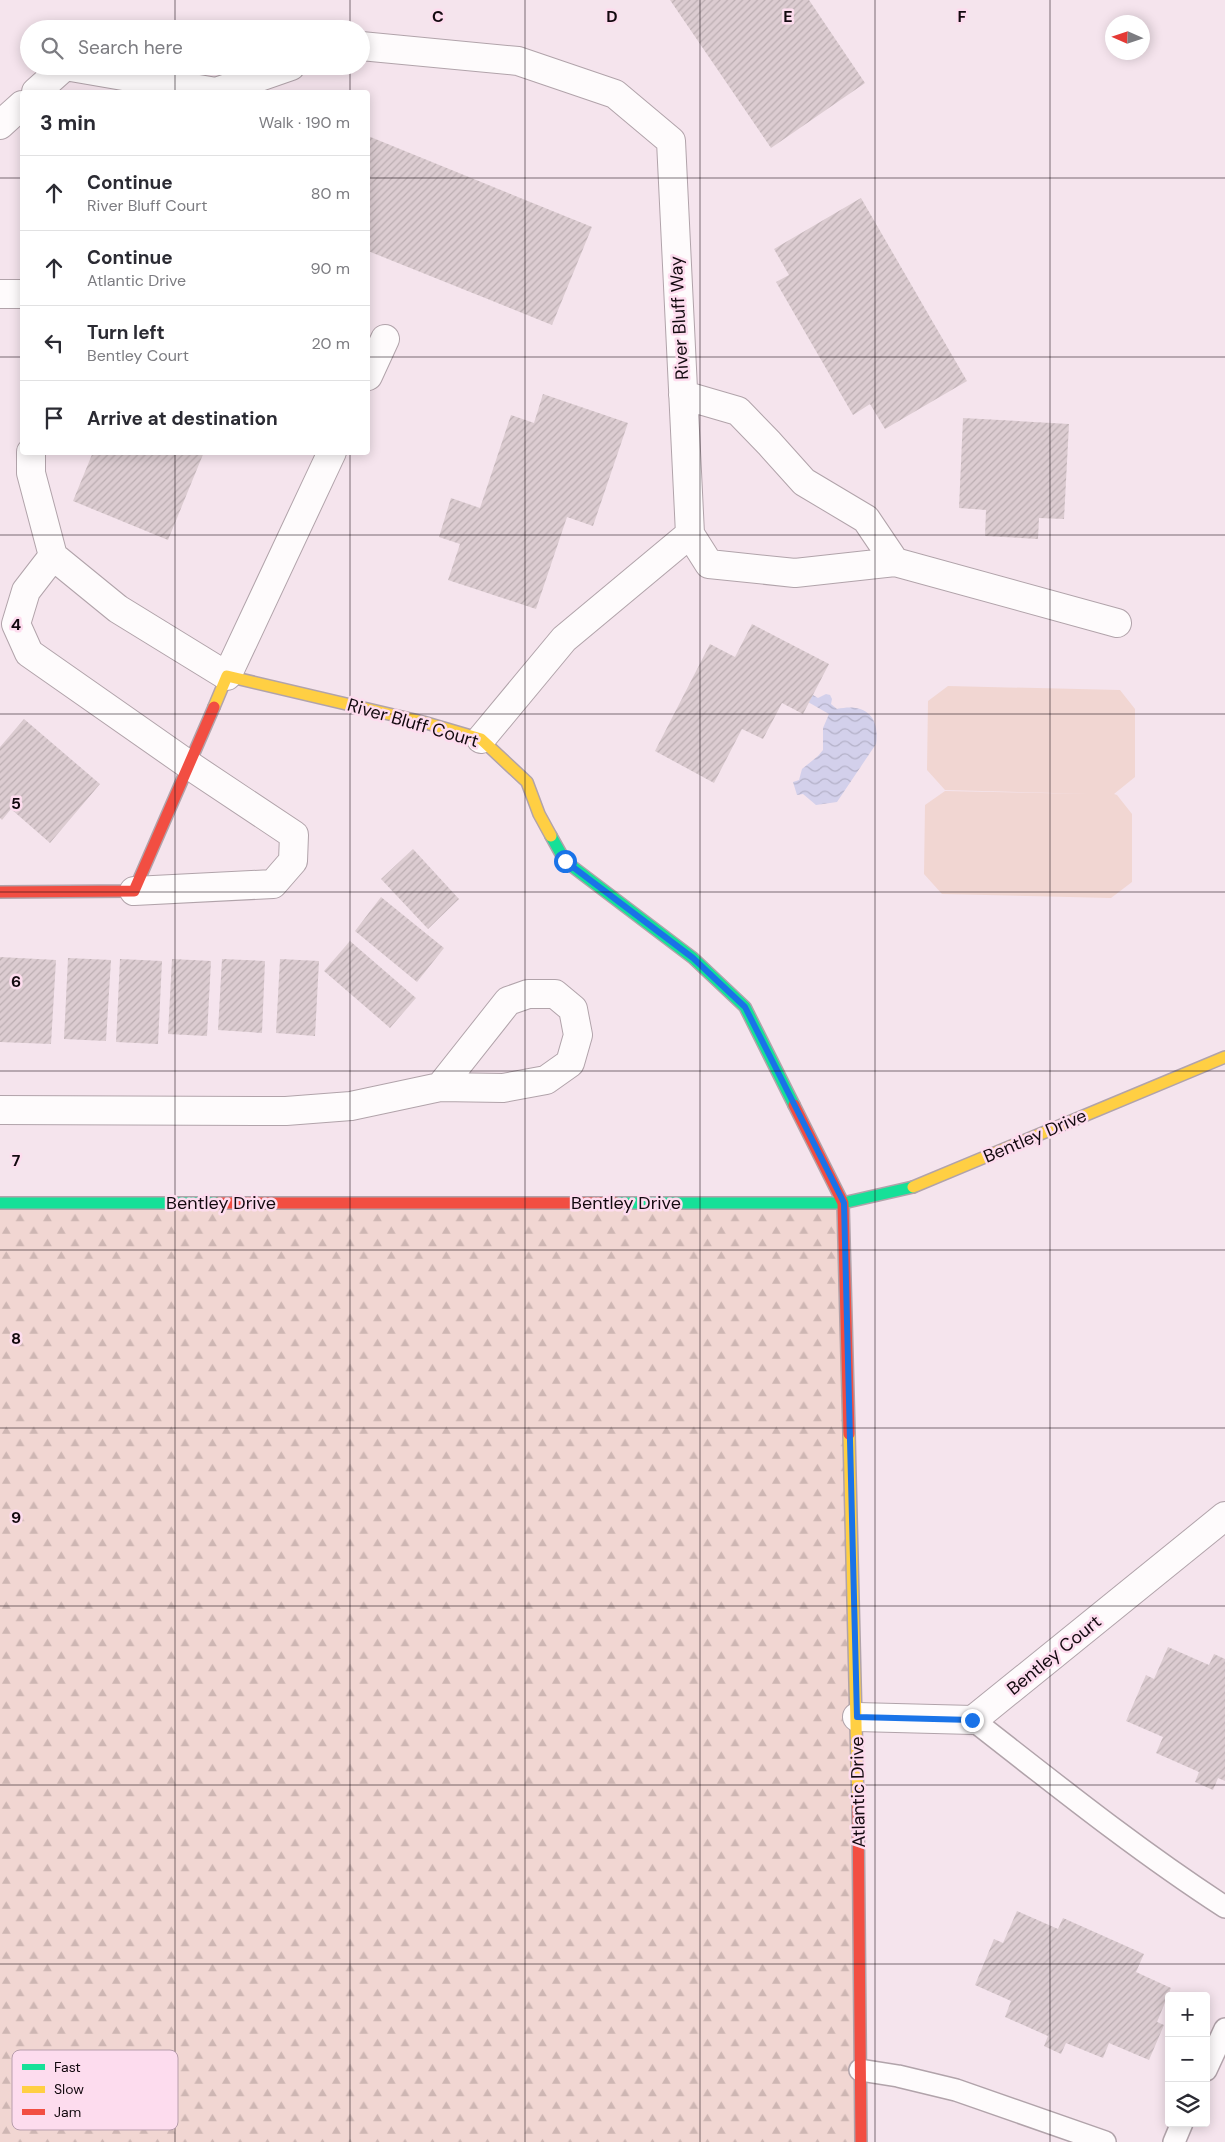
<!DOCTYPE html>
<html lang="en">
<head>
<meta charset="utf-8">
<style>
  :root { --surface:#fff; --page:#f7f7f7; --text:#2b2b33; --muted:#7c7c81; --line:#e1e1e2 }
  body { margin:0; font-family:"DM Sans",sans-serif; background:var(--page); color:var(--text) }
  .controls { position:absolute; right:15px; bottom:15px; display:grid; overflow:hidden; border-radius:5px; box-shadow:0 2px 12px #0003 }
  .controls button { width:45px; height:45px; display:grid; place-items:center; padding:0; border:0; border-bottom:1px solid var(--line); background:var(--surface); color:var(--text); font:25px sans-serif }
  .compass { position:absolute; left:1105px; top:15px; width:45px; height:45px; border-radius:50%; background:var(--surface); box-shadow:0 2px 12px #0003; rotate:273deg }
  .stop { position:absolute; width:15px; height:15px; margin:-11px; border:4px solid #1a73e8; border-radius:50%; background:#fff }
  .stop.end { background:#1a73e8; border-color:#fff; box-shadow:0 1px 5px #0008 }
  .list { margin:0; padding:0; list-style:none }
  h2 { display:flex; justify-content:space-between; align-items:center; height:65px; margin:0; padding:0 20px; font-size:21px }
  h2 small { font-size:16px; font-weight:400; color:var(--muted) }
  .list li { display:grid; grid-template-columns:32px 1fr auto; gap:15px; align-items:center; box-sizing:border-box; height:75px; padding:0 20px; border-top:1px solid var(--line) }
  .list b { display:block; font-size:19px; white-space:nowrap }
  .list p { margin:0; font-size:16px; white-space:nowrap; color:var(--muted) }
  .list em { font-size:16px; font-style:normal; color:var(--muted) }
  .icon { flex:none; width:28px; height:28px; fill:none; stroke:currentColor; stroke-width:2; stroke-linecap:round; stroke-linejoin:round }
  .map { position:relative; flex:none; width:1225px; height:2142px; overflow:hidden }
  .search { position:absolute; background:var(--surface); box-shadow:0 2px 12px #0003; left:20px; top:20px; width:350px; height:55px; display:flex; align-items:center; gap:12px; box-sizing:border-box; padding:0 18px; border-radius:28px; color:var(--muted); font-size:19px }
  .panel { position:absolute; background:var(--surface); box-shadow:0 2px 12px #0003; left:20px; top:90px; width:350px; height:365px; border-radius:5px }
  .map>svg:first-child { display:block }
</style>
</head>
<body>
<div class="map">
<svg width="1225" height="2142" viewBox="0 0 1225 2142">
  <defs>
    <pattern id="forest-firs" width="22" height="20" patternUnits="userSpaceOnUse" patternTransform="scale(1.25)"><rect width="22" height="20" fill="#f1d6d2"/><path d="M5 1l3.5 6h-7zM16 11l3.5 6h-7z" fill="#ceb6b3"/></pattern>
    <pattern id="water-waves" width="16" height="10" patternUnits="userSpaceOnUse" patternTransform="scale(1.25)"><rect width="16" height="10" fill="#d3d0eb"/><path d="M0 5q4-4 8 0t8 0" fill="none" stroke="#b4b1c8"/></pattern>
    <pattern id="building-hatch" width="6" height="6" patternUnits="userSpaceOnUse" patternTransform="scale(1.25)"><rect width="6" height="6" fill="#dcccd1"/><path d="M-1 1l2-2M0 6l6-6M5 7l2-2" fill="none" stroke="#bcaeb2"/></pattern>
  </defs>
  <rect width="100%" height="100%" fill="#f5e4ed"/>
  <path fill="url(#forest-firs)" d="M 0,1203 L 843,1203 L 861,2142 L 0,2142 Z"/>
  <path fill="#f1d6d2" d="M 948,686 L 1120,690 L 1135,709 L 1135,777 L 1114,794 L 1117,795 L 1132,814 L 1132,882 L 1111,898 L 942,894 L 924,874 L 925,805 L 945,791 L 1091,794 L 945,790 L 927,770 L 928,701 Z"/>
  <path fill="url(#water-waves)" d="M 826,694 L 830,695 L 832,699 L 831,704 L 837,709 C 864,703 880,715 876,744 L 837,802 L 816,805 L 803,794 L 797,795 L 793,782 L 799,780 L 802,769 L 818,756 L 823,750 L 823,728 L 829,714 L 808,702 L 813,695 L 818,698 Z"/>
  <path fill="url(#building-hatch)" d="M 670,0 L 809,0 L 865,83 L 771,148 Z
    M 368,136 L 592,227 L 552,325 L 368,251 Z
    M 861,198 L 967,381 L 885,429 L 870,404 L 853,415 L 776,282 L 789,275 L 774,249 Z
    M 543,394 L 628,423 L 593,526 L 567,517 L 536,609 L 448,580 L 460,544 L 439,537 L 451,498 L 480,508 L 511,415 L 534,423 Z
    M 963,418 L 1069,424 L 1064,519 L 1039,518 L 1038,539 L 985,536 L 986,510 L 959,508 Z
    M 93,452 L 204,452 L 168,540 L 73,501 Z
    M 752,624 L 829,664 L 803,714 L 782,703 L 763,739 L 742,729 L 714,783 L 655,751 L 710,644 L 735,657 Z
    M 24,719 L 100,784 L 50,843 L 11,809 L 2,820 L 0,818 L 0,747 Z
    M 413,849 L 459,899 L 428,929 L 381,879 Z
    M 381,897 L 444,948 L 417,982 L 355,931 Z
    M 350,941 L 416,998 L 390,1028 L 324,971 Z
    M 0,957 L 56,960 L 51,1044 L 0,1042 Z
    M 68,958 L 111,960 L 106,1041 L 64,1039 Z
    M 120,959 L 162,961 L 158,1044 L 116,1042 Z
    M 172,959 L 211,961 L 207,1036 L 168,1034 Z
    M 222,959 L 265,961 L 262,1033 L 218,1030 Z
    M 280,959 L 319,961 L 315,1036 L 276,1033 Z
    M 1168,1647 L 1209,1665 L 1214,1654 L 1225,1659 L 1225,1781 L 1218,1778 L 1213,1790 L 1195,1782 L 1199,1772 L 1156,1753 L 1163,1737 L 1126,1721 L 1146,1675 L 1154,1679 Z
    M 1017,1911 L 1058,1929 L 1063,1918 L 1144,1954 L 1136,1972 L 1171,1988 L 1157,2022 L 1164,2025 L 1149,2060 L 1109,2043 L 1103,2058 L 1066,2043 L 1061,2054 L 1044,2046 L 1048,2036 L 1005,2017 L 1011,2001 L 975,1985 L 994,1939 L 1003,1943 Z"/>
  <g fill="none" stroke-linecap="round" stroke-linejoin="round">
    <g stroke="#b1a3aa" stroke-width="24">
      <path id="lane" d="M 973,1720 C 1055,1784 1137,1850 1225,1907
        M 860,2070 L 898,2076 L 956,2090 L 1105,2142
        M 1206,2070 L 1225,2029
        M 1174,2142 L 1182,2123"/>
    </g>
    <g stroke="#b1a3aa" stroke-width="30">
      <path id="street" d="M 361,46 L 518,61 L 615,94 L 671,141 L 690,534 L 564,639 L 481,739
        M 36,92 L 65,66 L 216,92
        M 216,92 L 291,66
        M 0,125 L 22,105
        M 0,294 L 22,294
        M 368,376 L 385,339
        M 683,395 L 738,411 L 769,443 L 804,482 L 866,519 L 895,562 L 795,573 L 709,564 L 690,534
        M 31,452 L 31,473 L 53,556 L 118,609 L 227,676 L 332,452
        M 53,556 L 26,591 L 16,624 L 29,653 L 189,765 L 294,835 L 293,861 L 273,884 L 134,891
        M 895,562 L 1117,623
        M 0,1110 L 286,1111 L 351,1106 L 440,1087 L 503,1088 L 546,1080 L 570,1063 L 578,1035 L 573,1009 L 555,994 L 528,994 L 508,1001 L 440,1087
        M 857,1717 L 973,1720 L 1225,1516"/>
    </g>
    <g stroke="#b1a3aa" stroke-width="14">
      <path id="fast" d="M 551,836 L 565,861 L 693,958 L 745,1007 L 794,1105
        M 0,1203 L 218,1203
        M 617,1203 L 843,1203 L 913,1187"/>
    </g>
    <g stroke="#b1a3aa" stroke-width="14">
      <path id="slow" d="M 214,707 L 227,676 L 423,722 L 481,739 L 527,782 L 539,814 L 551,836
        M 913,1187 L 1225,1057
        M 849,1434 L 858,1806"/>
    </g>
    <g stroke="#b1a3aa" stroke-width="14">
      <path id="jam" d="M 0,892 L 134,891 L 214,707
        M 794,1105 L 843,1203 L 849,1434
        M 218,1203 L 617,1203
        M 858,1806 L 861,2142"/>
    </g>
    <use href="#lane" stroke="#fefbfc" stroke-width="21"/>
    <use href="#street" stroke="#fefbfc" stroke-width="28"/>
    <use href="#fast" stroke="#16e098" stroke-width="11"/>
    <use href="#slow" stroke="#ffcf43" stroke-width="11"/>
    <use href="#jam" stroke="#f24e42" stroke-width="11"/>
  </g>
  <g fill="none" stroke-linecap="round" stroke-linejoin="round">
    <path stroke="#1a73e8" stroke-width="6" d="M 565,861 L 693,958 L 745,1007 L 844,1203 L 857,1717 L 972,1720"/>
  </g>
  <path fill="none" stroke="#13090f" stroke-width="1" stroke-opacity="0.55" d="M 175,0 L 175,29M 350,0 L 350,29M 525,0 L 525,2142M 700,0 L 700,2142M 875,0 L 875,2142M 1050,0 L 1050,2142M 175,66 L 175,92M 350,66 L 350,92M 0,178 L 22,178M 368,178 L 1225,178M 0,357 L 22,357M 368,357 L 1225,357M 175,452 L 175,2142M 350,452 L 350,2142M 0,535 L 1225,535M 0,714 L 1225,714M 0,892 L 1225,892M 0,1071 L 1225,1071M 0,1250 L 1225,1250M 0,1428 L 1225,1428M 0,1606 L 1225,1606M 0,1785 L 1225,1785M 0,1964 L 1225,1964"/>
  <g text-anchor="middle" stroke-width="5" stroke-linejoin="round" paint-order="stroke">
    <g font-size="18" fill="#13090f" stroke="#fddcee">
      <text transform="translate(679 318) rotate(-93)" y="6">River Bluff Way</text>
      <text transform="translate(413 723) rotate(16)" y="6">River Bluff Court</text>
      <text transform="translate(1035 1136) rotate(-23)" y="6">Bentley Drive</text>
      <text x="221" y="1209">Bentley Drive</text>
      <text x="626" y="1209">Bentley Drive</text>
      <text transform="translate(1054 1655) rotate(-39)" y="6">Bentley Court</text>
      <text transform="translate(858 1792) rotate(-91)" y="6">Atlantic Drive</text>
    </g>
  </g>
  <rect x="12" y="2050" width="166" height="80" rx="8" fill="#fddcee" stroke="#b79dab" stroke-width="1"/>
  <rect x="22" y="2064" width="23" height="6" fill="#16e098"/>
  <rect x="22" y="2086" width="23" height="7" fill="#ffcf43"/>
  <rect x="22" y="2109" width="23" height="6" fill="#f24e42"/>
  <g font-size="14" fill="#13090f">
    <text x="54" y="2072">Fast</text>
    <text x="54" y="2094">Slow</text>
    <text x="54" y="2117">Jam</text>
  </g>
  <g font-size="16" text-anchor="middle" font-weight="bold" fill="#13090f" stroke="#fddcee" stroke-width="5" stroke-linejoin="round" paint-order="stroke">
    <text x="438" y="22">C</text>
    <text x="612" y="22">D</text>
    <text x="788" y="22">E</text>
    <text x="962" y="22">F</text>
    <text x="16" y="630">4</text>
    <text x="16" y="809">5</text>
    <text x="16" y="987">6</text>
    <text x="16" y="1166">7</text>
    <text x="16" y="1344">8</text>
    <text x="16" y="1523">9</text>
  </g>
</svg>
<div class="controls">
<button>+</button>
<button>−</button>
<button><svg class="icon" aria-label="layers" viewBox="0 0 24 24"><path d="M12 4l9 5-9 5-9-5zM3 14l9 5 9-5"/></svg></button>
</div>
<svg class="compass" viewBox="-18 -18 36 36"><path d="M0-13l5 13h-10z" fill="#e53935"/><path d="M0 13l5-13h-10z" fill="#7c7c81"/></svg>
<div class="stop" style="left:565px;top:861px"></div>
<div class="stop end" style="left:972px;top:1720px"></div>
<div class="search"><svg class="icon" aria-label="search" viewBox="0 0 24 24"><circle cx="10" cy="10" r="6"/><path d="M15 15l6 6"/></svg>Search here</div>
<section class="panel">
<h2>3 min<small>Walk · 190 m</small></h2>
<ul class="list">
<li><svg class="icon" aria-label="ahead" viewBox="0 0 24 24"><path d="M12 20V5M6 11l6-6 6 6"/></svg><div><b>Continue</b><p>River Bluff Court</p></div><em>80 m</em></li>
<li><svg class="icon" aria-label="ahead" viewBox="0 0 24 24"><path d="M12 20V5M6 11l6-6 6 6"/></svg><div><b>Continue</b><p>Atlantic Drive</p></div><em>90 m</em></li>
<li><svg class="icon" aria-label="left" viewBox="0 0 24 24"><path d="M17 20v-9H6M10 6l-5 5 5 5"/></svg><div><b>Turn left</b><p>Bentley Court</p></div><em>20 m</em></li>
<li><svg class="icon" aria-label="arrive" viewBox="0 0 24 24"><path d="M6 21V4h12l-3 4 3 4H6"/></svg><div><b>Arrive at destination</b></div></li>
</ul>
</section>
</div>
</body>
</html>
